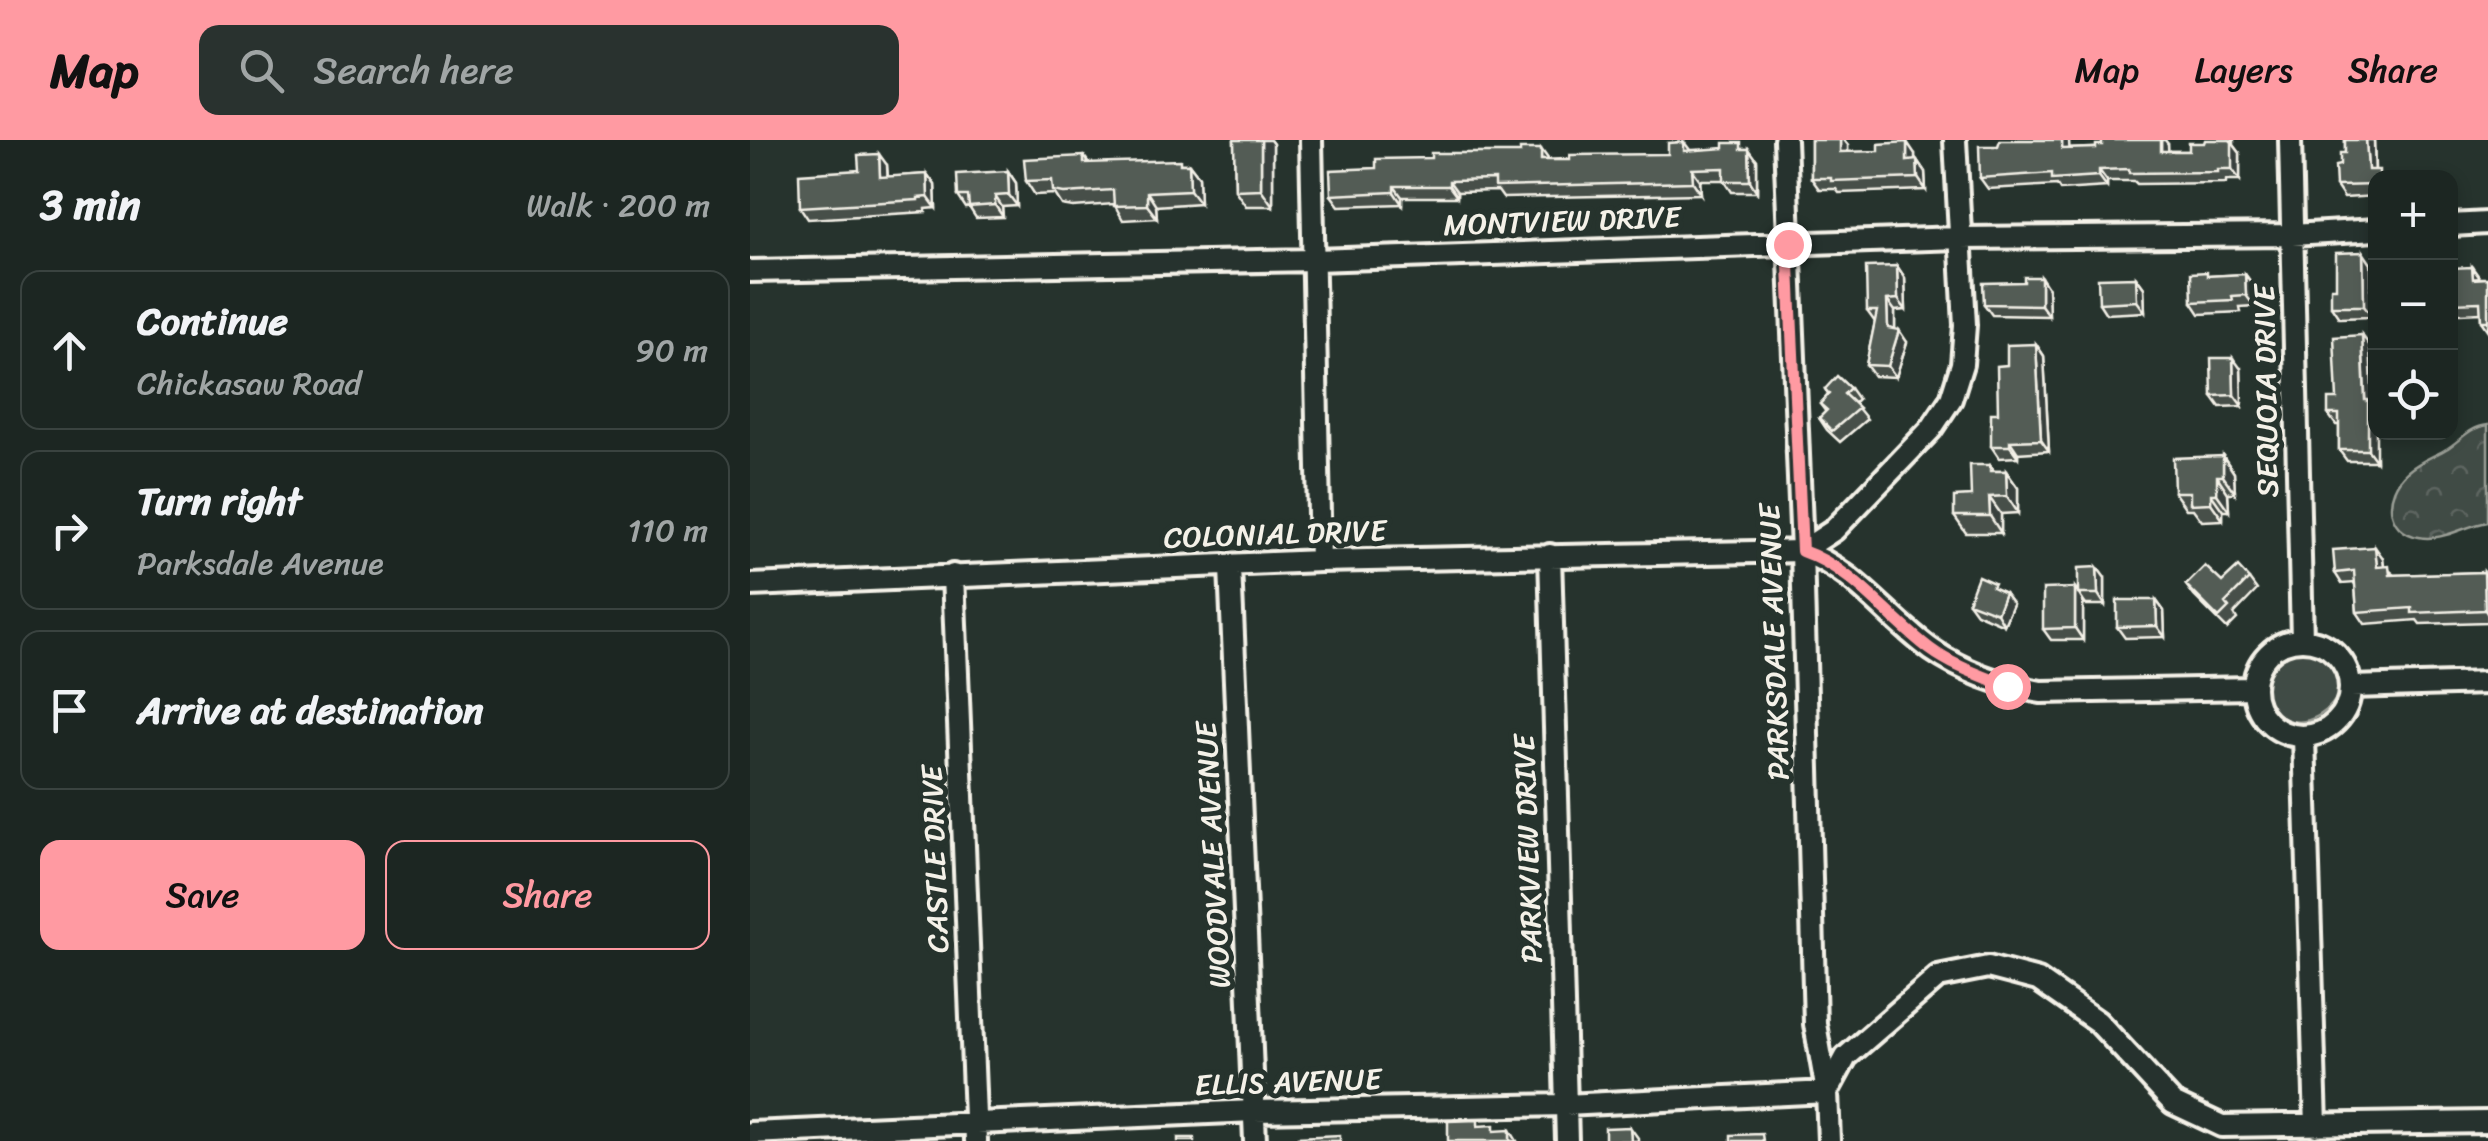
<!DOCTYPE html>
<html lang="en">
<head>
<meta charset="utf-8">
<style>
  :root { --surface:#1c2622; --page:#29322f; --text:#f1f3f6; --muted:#a0a5a5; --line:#3a4340; --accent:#ff9aa2 }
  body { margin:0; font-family:Sriracha,sans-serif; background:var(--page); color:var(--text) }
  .controls { position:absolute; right:30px; top:30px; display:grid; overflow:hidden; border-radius:20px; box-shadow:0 5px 15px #0003 }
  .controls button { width:90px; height:90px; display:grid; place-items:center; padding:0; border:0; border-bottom:2px solid var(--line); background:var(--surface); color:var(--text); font:50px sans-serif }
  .stop { position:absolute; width:30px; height:30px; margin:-22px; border:8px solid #ff9aa2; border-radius:50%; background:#fff }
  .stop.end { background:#ff9aa2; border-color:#fff; box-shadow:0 2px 10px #0008 }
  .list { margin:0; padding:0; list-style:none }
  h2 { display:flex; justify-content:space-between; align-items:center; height:130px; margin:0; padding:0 40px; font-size:42px }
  h2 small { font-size:32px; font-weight:400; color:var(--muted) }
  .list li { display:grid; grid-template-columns:65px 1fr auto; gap:30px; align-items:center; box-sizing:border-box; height:160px; margin:0 20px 20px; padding:0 20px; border:2px solid var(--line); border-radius:20px }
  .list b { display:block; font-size:38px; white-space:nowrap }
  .list p { margin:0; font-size:32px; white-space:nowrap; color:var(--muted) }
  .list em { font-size:32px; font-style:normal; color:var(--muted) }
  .actions { display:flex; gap:20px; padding:30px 40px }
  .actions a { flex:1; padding:22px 0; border:2px solid var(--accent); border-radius:20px; text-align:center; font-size:35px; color:var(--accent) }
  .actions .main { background:var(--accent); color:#111 }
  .icon { flex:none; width:55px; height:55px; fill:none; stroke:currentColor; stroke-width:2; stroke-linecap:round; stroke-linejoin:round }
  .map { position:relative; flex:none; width:1738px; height:1001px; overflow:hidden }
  header { display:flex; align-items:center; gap:60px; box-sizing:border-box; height:140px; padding:0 50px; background:var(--accent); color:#111 }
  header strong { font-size:48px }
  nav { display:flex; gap:55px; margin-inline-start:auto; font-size:35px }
  .search { width:700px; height:90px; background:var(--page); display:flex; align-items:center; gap:25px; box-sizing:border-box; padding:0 35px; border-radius:20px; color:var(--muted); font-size:38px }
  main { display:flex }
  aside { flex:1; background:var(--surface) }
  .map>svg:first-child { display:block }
</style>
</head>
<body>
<header>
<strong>Map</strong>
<div class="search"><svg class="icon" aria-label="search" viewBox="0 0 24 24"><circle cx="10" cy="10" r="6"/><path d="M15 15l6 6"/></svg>Search here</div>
<nav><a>Map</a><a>Layers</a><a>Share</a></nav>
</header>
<main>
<aside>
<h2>3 min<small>Walk · 200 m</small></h2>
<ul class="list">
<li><svg class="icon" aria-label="ahead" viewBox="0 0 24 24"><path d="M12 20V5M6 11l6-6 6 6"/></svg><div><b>Continue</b><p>Chickasaw Road</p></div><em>90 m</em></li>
<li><svg class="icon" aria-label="right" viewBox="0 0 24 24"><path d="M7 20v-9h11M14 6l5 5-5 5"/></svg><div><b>Turn right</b><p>Parksdale Avenue</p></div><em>110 m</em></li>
<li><svg class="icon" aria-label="arrive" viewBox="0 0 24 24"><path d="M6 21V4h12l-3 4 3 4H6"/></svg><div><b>Arrive at destination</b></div></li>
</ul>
<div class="actions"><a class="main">Save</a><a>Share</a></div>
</aside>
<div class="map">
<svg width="1738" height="1001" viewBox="0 0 1738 1001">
  <defs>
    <pattern id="forest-crowns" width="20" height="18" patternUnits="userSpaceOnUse" patternTransform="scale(2.5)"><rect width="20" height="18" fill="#414b45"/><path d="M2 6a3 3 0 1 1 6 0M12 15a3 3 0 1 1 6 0" fill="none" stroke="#5d6560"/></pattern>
  </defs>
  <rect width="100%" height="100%" fill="#26332d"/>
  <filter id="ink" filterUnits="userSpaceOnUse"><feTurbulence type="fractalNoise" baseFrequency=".01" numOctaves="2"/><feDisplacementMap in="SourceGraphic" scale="20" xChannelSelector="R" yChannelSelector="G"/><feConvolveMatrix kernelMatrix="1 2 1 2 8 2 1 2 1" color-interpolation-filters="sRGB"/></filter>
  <g filter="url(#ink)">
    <path fill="#414b45" stroke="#9a9e96" stroke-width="2.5" d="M 1544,509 C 1650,519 1550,629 1515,558 L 1519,525 Z"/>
    <path fill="url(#forest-crowns)" stroke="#9a9e96" stroke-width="2.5" d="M 1738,285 L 1738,382 C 1716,385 1692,402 1669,397 C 1634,391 1634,353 1657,332 C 1669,321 1685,316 1698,308 C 1713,298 1720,287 1738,285 Z"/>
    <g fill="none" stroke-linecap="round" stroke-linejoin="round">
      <g stroke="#f4f1e8" stroke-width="28">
        <path id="minor" d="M 561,0 L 570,421
          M 1035,0 L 1052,411 L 1065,884 L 1077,952 L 1079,1001
          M 1540,0 L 1552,500
          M 1700,85 L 1738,83
          M 0,131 L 565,120 L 1209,98 L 1542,95 L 1626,90
          M 1052,411 L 1084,390 L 1181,289 L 1201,259 L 1212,224 L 1215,185 L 1205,0
          M 800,415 L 817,1001
          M 480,427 L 505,1001
          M 203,435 L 226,1001
          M 0,445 L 570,421 L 1052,411 C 1105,430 1137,478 1182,510 C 1215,533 1252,545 1291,552 L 1503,548
          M1504 548a48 48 0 1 1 96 0a48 48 0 1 1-96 0Z
          M 1601,547 L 1738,543
          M 1554,597 L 1566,986
          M 0,993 L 504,971 L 815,965 L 1077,952 L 1096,917 L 1188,837 L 1238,827 L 1288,840 L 1348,882 L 1423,963 L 1472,986 L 1738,982"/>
      </g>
      <use href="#minor" stroke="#26332d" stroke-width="20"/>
    </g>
    <path fill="#474f49" stroke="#f4f1e8" stroke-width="2.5" d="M 484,0 L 520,0 L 523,4 L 523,66 L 496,66 L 485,50 Z
      M 1061,0 L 1094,0 L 1098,5 L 1098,12 L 1165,14 L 1165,21 L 1167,20 L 1175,32 L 1176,50 L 1089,53 L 1086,49 L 1069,49 L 1061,38 Z
      M 1595,0 L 1624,0 L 1626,56 L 1594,58 L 1586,46 L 1590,25 L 1595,13 Z
      M 934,2 L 940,10 L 996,9 L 1007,20 L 1007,52 L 982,52 L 974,40 L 950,40 L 951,54 L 753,58 L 748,51 L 707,52 L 707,57 L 652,57 L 652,64 L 589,66 L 581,55 L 626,28 L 918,14 Z
      M 1418,4 L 1418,11 L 1439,11 L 1484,5 L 1490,13 L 1490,40 L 1476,40 L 1476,43 L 1387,44 L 1384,41 L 1357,41 L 1357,47 L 1310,50 L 1307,45 L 1238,49 L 1230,38 L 1320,9 Z
      M 334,16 L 339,23 L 439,24 L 449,37 L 450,63 L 406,66 L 407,78 L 373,80 L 364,64 L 323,67 L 312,65 L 305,54 L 285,55 L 276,41 Z
      M 137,25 L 138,37 L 177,34 L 185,45 L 186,68 L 176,69 L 176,72 L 58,79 L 50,67 L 109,30 Z
      M 258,31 L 266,43 L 267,66 L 252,67 L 253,77 L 226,78 L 219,67 L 216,68 L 208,56 Z
      M 1621,124 L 1622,177 L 1589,178 L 1581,166 L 1586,148 Z
      M 1147,126 L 1155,138 L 1156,170 L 1145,171 L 1145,190 L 1157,202 L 1146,237 L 1124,236 L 1116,225 L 1125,182 L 1117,171 Z
      M 1495,134 L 1503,145 L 1504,166 L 1490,167 L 1491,172 L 1450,174 L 1442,162 L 1460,136 Z
      M 1386,137 L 1394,148 L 1395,172 L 1356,174 L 1349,163 Z
      M 1730,138 L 1738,138 L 1738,191 L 1731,181 L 1731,173 L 1710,174 L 1702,163 Z
      M 1298,148 L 1299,176 L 1242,175 L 1234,164 Z
      M 1286,204 L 1294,216 L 1299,311 L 1268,313 L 1268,317 L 1249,318 L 1241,306 L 1257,225 Z
      M 1620,206 L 1626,321 L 1597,321 L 1589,310 L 1589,285 L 1586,285 L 1578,274 Z
      M 1491,229 L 1492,266 L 1470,267 L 1462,256 Z
      M 1100,248 L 1108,259 L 1104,263 L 1117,279 L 1090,302 L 1077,290 L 1069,278 L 1076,272 L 1070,264 L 1078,255 L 1075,249 Z
      M 1473,316 L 1484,333 L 1485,353 L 1478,353 L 1479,371 L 1473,371 L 1473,380 L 1452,381 L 1443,369 L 1436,369 L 1424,352 Z
      M 1240,325 L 1244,331 L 1256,331 L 1268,348 L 1268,373 L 1251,374 L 1251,393 L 1216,393 L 1204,376 L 1221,356 Z
      M 1633,418 L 1634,426 L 1645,435 L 1734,432 L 1738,438 L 1738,482 L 1670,484 L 1667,480 L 1615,484 L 1607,472 L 1605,443 L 1592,444 L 1585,433 Z
      M 1355,438 L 1355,465 L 1336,465 L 1333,461 L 1333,500 L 1301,500 L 1293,489 L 1325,448 L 1328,452 Z
      M 1499,439 L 1507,450 L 1484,474 L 1487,479 L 1477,489 L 1444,456 L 1436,445 Z
      M 1249,450 L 1255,453 L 1263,464 L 1254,485 L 1226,473 L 1218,462 Z
      M 1406,460 L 1414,471 L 1415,497 L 1375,498 L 1367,487 Z"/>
    <path fill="#39403c" stroke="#f4f1e8" stroke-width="2.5" d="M 511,0 L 520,0 L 523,4 L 523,66 L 511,49 Z
      M 1090,0 L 1094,0 L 1098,5 L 1098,24 L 1090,12 Z
      M 1312,0 L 1319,0 L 1320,20 L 1312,9 Z
      M 1411,0 L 1415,0 L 1418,4 L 1419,23 L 1411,11 Z
      M 1479,0 L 1484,0 L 1484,5 L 1490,13 L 1490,40 L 1482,29 Z
      M 1616,0 L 1624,0 L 1625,42 L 1618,30 Z
      M 1157,2 L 1165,14 L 1165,32 L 1157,21 Z
      M 791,9 L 799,20 L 791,20 Z
      M 999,9 L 1007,20 L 1007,52 L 1000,41 Z
      M 129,14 L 137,25 L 138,48 L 130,37 Z
      M 1167,20 L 1175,32 L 1176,50 L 1168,38 Z
      M 439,24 L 449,37 L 450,63 L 440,50 Z
      M 942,29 L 950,40 L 951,54 L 943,42 Z
      M 1349,30 L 1357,41 L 1357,47 L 1349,36 Z
      M 258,31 L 266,43 L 267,66 L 259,55 Z
      M 177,34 L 185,45 L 186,68 L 178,57 Z
      M 699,41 L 707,52 L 707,57 L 699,46 Z
      M 644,46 L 652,57 L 652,64 L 644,52 Z
      M 397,52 L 406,66 L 407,78 L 397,65 Z
      M 245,56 L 252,67 L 253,77 L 245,65 Z
      M 1613,112 L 1621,124 L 1622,177 L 1614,166 Z
      M 1147,126 L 1155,138 L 1156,170 L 1148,159 Z
      M 1722,127 L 1730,138 L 1723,139 Z
      M 1495,134 L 1503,145 L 1504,166 L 1496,155 Z
      M 1291,137 L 1298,148 L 1299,176 L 1291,165 Z
      M 1386,137 L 1394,148 L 1395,172 L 1387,161 Z
      M 1137,160 L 1145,171 L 1145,200 L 1138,188 Z
      M 1149,190 L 1157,202 L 1146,237 L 1138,226 Z
      M 1612,195 L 1620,206 L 1623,267 L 1626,270 L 1626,321 L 1618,310 Z
      M 1286,204 L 1294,216 L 1299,311 L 1291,300 Z
      M 1483,218 L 1491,229 L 1492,266 L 1484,255 Z
      M 1260,301 L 1268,313 L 1268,317 L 1260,306 Z
      M 1473,316 L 1484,333 L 1485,353 L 1473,336 Z
      M 1256,331 L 1268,348 L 1268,373 L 1257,356 Z
      M 1467,336 L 1478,353 L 1479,371 L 1467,354 Z
      M 1461,354 L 1473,371 L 1473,380 L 1461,363 Z
      M 1239,357 L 1251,374 L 1251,393 L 1240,376 Z
      M 1625,407 L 1633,418 L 1635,438 L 1627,427 Z
      M 1347,427 L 1355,438 L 1355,465 L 1348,454 Z
      M 1734,432 L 1738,438 L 1738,475 L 1735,470 Z
      M 1325,448 L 1333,461 L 1333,500 L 1325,488 Z
      M 1255,453 L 1263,464 L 1254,485 L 1247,473 Z
      M 1406,460 L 1414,471 L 1415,497 L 1407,486 Z
      M 880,987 L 888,998 L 888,1001 L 881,1001 Z
      M 760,990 L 767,1001 L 760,1001 Z"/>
    <path fill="#525c55" stroke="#f4f1e8" stroke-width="2.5" d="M 484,0 L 511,0 L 511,49 L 485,50 Z
      M 1061,0 L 1090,0 L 1090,12 L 1129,11 L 1129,4 L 1157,2 L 1157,21 L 1167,20 L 1168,38 L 1081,41 L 1081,38 L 1061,38 Z
      M 1250,0 L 1312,0 L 1312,9 L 1346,8 L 1346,5 L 1352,5 L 1352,0 L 1411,0 L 1411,11 L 1439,11 L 1439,3 L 1454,3 L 1455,0 L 1480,0 L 1482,2 L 1482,29 L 1468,29 L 1468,32 L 1379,33 L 1379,29 L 1349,30 L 1349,36 L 1302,39 L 1302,33 L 1230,38 L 1229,6 L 1248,6 Z
      M 1595,0 L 1616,0 L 1618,30 L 1629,30 L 1629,38 L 1626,38 L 1626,45 L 1586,46 L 1585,26 L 1590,25 L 1590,13 L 1595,13 Z
      M 934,2 L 934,11 L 974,8 L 974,3 L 991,3 L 991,9 L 999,9 L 1000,41 L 974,41 L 974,28 L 942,29 L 943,42 L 745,47 L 745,40 L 699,41 L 699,46 L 644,46 L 644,52 L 581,55 L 580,30 L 626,28 L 626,19 L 681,18 L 681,13 L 770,13 L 770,9 L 791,9 L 791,20 L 820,20 L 820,15 L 918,14 L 918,3 Z
      M 129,14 L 130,37 L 177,34 L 178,57 L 168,58 L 168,60 L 50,67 L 49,34 L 109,30 L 108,15 Z
      M 334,16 L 334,23 L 430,20 L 430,24 L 439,24 L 440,50 L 397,52 L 397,65 L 364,66 L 363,50 L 314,53 L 303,51 L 302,40 L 276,41 L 274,19 Z
      M 258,31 L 259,55 L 245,56 L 245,65 L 219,67 L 218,56 L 208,56 L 207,34 Z
      M 1613,112 L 1614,166 L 1581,166 L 1581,148 L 1586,148 L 1586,113 Z
      M 1147,126 L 1148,159 L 1137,160 L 1138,188 L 1149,190 L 1138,226 L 1116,225 L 1127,171 L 1117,171 L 1116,127 Z
      M 1722,127 L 1723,139 L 1738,138 L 1738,181 L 1731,181 L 1730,162 L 1702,163 L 1701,128 Z
      M 1457,132 L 1457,136 L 1495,134 L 1496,155 L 1482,156 L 1483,160 L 1442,162 L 1441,133 Z
      M 1274,137 L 1291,137 L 1291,165 L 1234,164 L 1233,143 L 1274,142 Z
      M 1386,137 L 1387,161 L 1349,163 L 1348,138 Z
      M 1612,195 L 1615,260 L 1618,260 L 1618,310 L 1589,310 L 1589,274 L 1578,274 L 1578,259 L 1587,259 L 1584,197 Z
      M 1286,204 L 1291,300 L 1260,301 L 1260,306 L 1241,306 L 1241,273 L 1248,273 L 1247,226 L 1257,225 L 1257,205 Z
      M 1461,218 L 1483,218 L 1484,255 L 1462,256 Z
      M 1087,236 L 1100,248 L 1094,254 L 1109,268 L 1082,291 L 1069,278 L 1077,270 L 1070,264 L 1079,254 L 1075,249 Z
      M 1473,316 L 1473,336 L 1467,336 L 1467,354 L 1461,354 L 1461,363 L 1440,364 L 1440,352 L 1424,352 L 1423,318 Z
      M 1220,325 L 1240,325 L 1240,331 L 1256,331 L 1257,356 L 1239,357 L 1240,376 L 1204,376 L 1204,357 L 1221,356 Z
      M 1625,407 L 1627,427 L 1639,426 L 1640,435 L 1734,432 L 1735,470 L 1662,473 L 1662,468 L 1607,472 L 1604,431 L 1585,433 L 1583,410 Z
      M 1455,426 L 1472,442 L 1488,427 L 1499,439 L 1475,463 L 1479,468 L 1469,478 L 1436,445 Z
      M 1347,427 L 1348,454 L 1328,454 L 1328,428 Z
      M 1228,436 L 1244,443 L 1242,447 L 1255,453 L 1247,473 L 1218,462 Z
      M 1325,448 L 1325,488 L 1293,489 L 1293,449 Z
      M 1367,460 L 1406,460 L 1407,486 L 1367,487 Z
      M 728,980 L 728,986 L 744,985 L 744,991 L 760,990 L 760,1001 L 698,1001 L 698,981 Z
      M 880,987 L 881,1001 L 855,1001 L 855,988 Z
      M 1012,994 L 1013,1001 L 981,1001 L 981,995 Z
      M 590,995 L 590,1001 L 549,1001 L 548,997 Z
      M 428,998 L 444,998 L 444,1001 L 428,1001 Z"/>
  </g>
  <g fill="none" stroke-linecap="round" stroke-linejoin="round" filter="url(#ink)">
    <path stroke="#ff9aa2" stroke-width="12" d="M 1038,104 L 1052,411 C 1104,429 1137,477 1180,509 C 1203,526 1230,535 1257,546"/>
  </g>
  <g text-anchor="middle" stroke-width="10" stroke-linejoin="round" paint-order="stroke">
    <g font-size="30" fill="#f4f1e8" stroke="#26332d">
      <text transform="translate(812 81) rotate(-2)" y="10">MONTVIEW DRIVE</text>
      <text transform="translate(1516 251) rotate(-91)" y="10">SEQUOIA DRIVE</text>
      <text transform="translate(525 394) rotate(-2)" y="10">COLONIAL DRIVE</text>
      <text transform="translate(1024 502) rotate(-92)" y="10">PARKSDALE AVENUE</text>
      <text transform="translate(778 709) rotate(-92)" y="10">PARKVIEW DRIVE</text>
      <text transform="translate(463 715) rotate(-93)" y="10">WOODVALE AVENUE</text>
      <text transform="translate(185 719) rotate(-92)" y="10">CASTLE DRIVE</text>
      <text transform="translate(538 942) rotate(-2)" y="10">ELLIS AVENUE</text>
    </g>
  </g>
</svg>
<div class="controls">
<button>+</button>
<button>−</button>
<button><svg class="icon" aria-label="locate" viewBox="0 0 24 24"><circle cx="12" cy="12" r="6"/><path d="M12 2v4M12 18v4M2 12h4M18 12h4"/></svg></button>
</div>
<div class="stop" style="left:1257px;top:546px"></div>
<div class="stop end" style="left:1038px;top:104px"></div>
</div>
</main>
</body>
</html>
